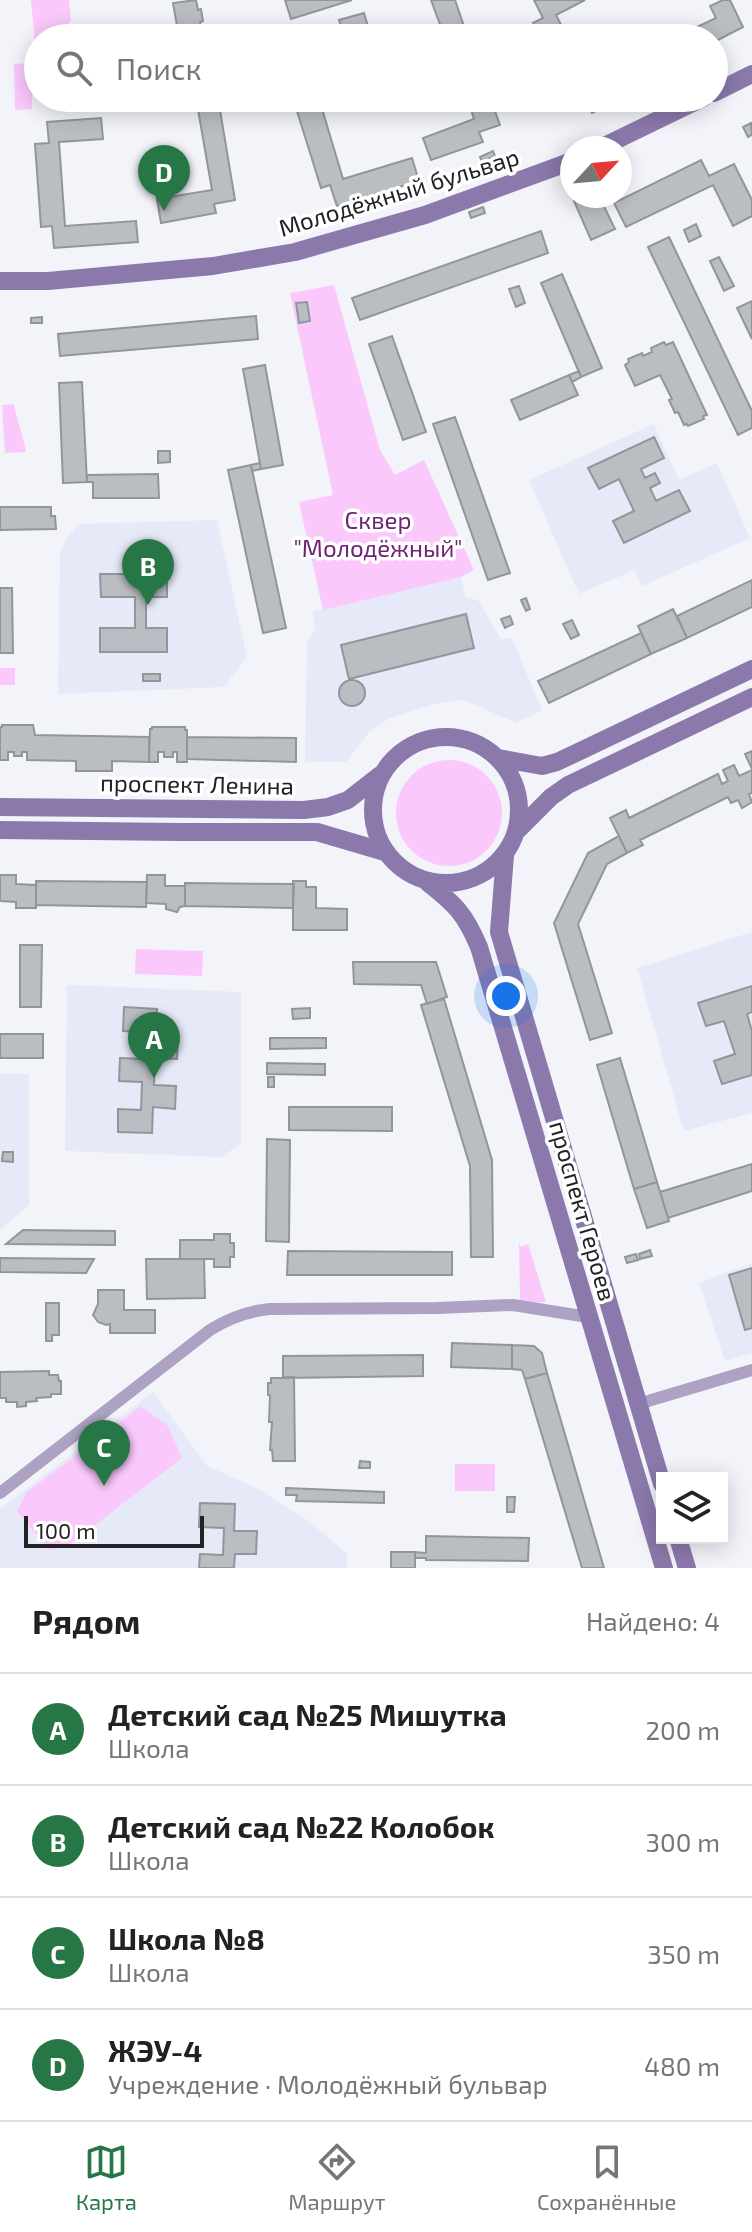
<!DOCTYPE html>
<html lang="ru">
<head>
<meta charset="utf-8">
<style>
  :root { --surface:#fff; --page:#f6f6f6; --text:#222; --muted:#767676; --line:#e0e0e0; --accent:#267646 }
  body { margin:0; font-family:"Exo 2",sans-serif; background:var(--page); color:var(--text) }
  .controls { position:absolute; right:24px; bottom:24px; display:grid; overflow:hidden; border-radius:0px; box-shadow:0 4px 20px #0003 }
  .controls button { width:72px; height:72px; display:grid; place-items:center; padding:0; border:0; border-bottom:2px solid var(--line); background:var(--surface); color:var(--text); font:40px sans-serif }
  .compass { position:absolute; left:560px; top:136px; width:72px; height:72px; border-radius:50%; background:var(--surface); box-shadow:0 4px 20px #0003; rotate:64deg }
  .scale { position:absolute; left:24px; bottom:20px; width:180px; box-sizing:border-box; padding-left:8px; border:4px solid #232325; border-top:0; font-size:22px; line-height:28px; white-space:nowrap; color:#232325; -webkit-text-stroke:6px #fff; paint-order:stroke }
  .you { position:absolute; left:506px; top:996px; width:28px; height:28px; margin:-20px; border:6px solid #fff; border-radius:50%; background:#1a73e8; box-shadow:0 0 0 12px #1a73e833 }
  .badge { display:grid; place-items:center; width:52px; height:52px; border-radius:50%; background:var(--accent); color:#fff; font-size:26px; font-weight:700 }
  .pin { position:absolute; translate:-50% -66px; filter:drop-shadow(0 2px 4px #0008) }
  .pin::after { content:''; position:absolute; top:42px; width:28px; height:24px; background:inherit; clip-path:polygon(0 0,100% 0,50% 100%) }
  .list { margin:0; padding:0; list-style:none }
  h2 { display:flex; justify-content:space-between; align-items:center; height:104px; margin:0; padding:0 32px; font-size:34px }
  h2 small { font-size:26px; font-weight:400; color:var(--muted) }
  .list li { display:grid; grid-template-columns:52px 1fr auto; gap:24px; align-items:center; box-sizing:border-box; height:112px; padding:0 32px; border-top:2px solid var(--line) }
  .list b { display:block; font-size:30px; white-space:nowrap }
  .list p { margin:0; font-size:26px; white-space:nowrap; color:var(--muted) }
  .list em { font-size:26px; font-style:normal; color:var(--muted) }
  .icon { flex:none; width:44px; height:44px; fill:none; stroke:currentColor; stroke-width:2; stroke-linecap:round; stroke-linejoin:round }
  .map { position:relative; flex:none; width:752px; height:1568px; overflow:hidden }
  .search { position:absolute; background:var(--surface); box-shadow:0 4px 20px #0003; left:24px; right:24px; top:24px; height:88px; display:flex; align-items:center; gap:20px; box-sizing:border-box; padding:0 28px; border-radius:44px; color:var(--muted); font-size:30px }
  .sheet { height:552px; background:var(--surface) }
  nav { display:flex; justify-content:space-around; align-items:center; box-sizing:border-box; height:112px; border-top:2px solid var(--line); background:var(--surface); font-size:22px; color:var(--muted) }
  nav a { display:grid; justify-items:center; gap:4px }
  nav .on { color:var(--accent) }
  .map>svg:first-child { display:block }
</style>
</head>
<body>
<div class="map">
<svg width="752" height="1568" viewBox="0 0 752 1568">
  <rect width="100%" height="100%" fill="#f2f4fa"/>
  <path fill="#e6e9f7" d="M 654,424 L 679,480 L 717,463 L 750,538 L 642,586 L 634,570 L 579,594 L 529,480 Z
    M 217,520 L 247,657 L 224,687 L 58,694 L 60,553 L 66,540 L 78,524 Z
    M 461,577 L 466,598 L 478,600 L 501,639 L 512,638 L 542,710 L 516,723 L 464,700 L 438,703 L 390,718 L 370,731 L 346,762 L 305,762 L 307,642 L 315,630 L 313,612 Z
    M 752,932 L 752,1113 L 684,1131 L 637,968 Z
    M 67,985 L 241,992 L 241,1143 L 222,1157 L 65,1151 Z
    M 0,1074 L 29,1074 L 29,1205 L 0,1230 Z
    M 752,1263 L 752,1353 L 725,1361 L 699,1283 Z
    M 153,1392 L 207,1466 L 258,1489 L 310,1522 L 347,1554 L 347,1568 L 0,1568 L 0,1509 Z"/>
  <path fill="#fbc8fc" d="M 31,0 L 69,0 L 71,20 L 59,38 L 38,38 L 38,44 L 35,44 Z
    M 32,63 L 32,109 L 15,110 L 14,64 Z
    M 334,285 L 380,450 L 395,475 L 424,460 L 474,570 L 461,577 L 323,610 L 299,502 L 333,495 L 290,293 Z
    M 14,404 C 17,421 23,434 26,452 L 5,453 L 2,405 Z
    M 15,668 L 15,685 L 0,685 L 0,668 Z
    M396 813a53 53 0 1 1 106 0a53 53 0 1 1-106 0Z
    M 136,949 L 203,951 L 202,976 L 135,974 Z
    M 519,1242 L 521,1247 L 528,1244 L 546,1302 L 525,1303 L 520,1301 Z
    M 141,1406 L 168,1426 L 182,1458 L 68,1546 L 49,1550 L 17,1511 L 27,1492 Z
    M 455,1464 L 495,1464 L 495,1491 L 455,1491 Z"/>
  <path fill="#babec3" stroke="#91969b" stroke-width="2" d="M 196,0 L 198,10 L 201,9 L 203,21 L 200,22 L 202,33 L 179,37 L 173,3 Z
    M 285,0 L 352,0 L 291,19 Z
    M 431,0 L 455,0 L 468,38 L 445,38 Z
    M 534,0 L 585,0 L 556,15 L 568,38 L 541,38 L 533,23 L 543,18 Z
    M 723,0 L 730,0 L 743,27 L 714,42 L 714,38 L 678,38 L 678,36 L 716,18 L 710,6 Z
    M 364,13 L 369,30 L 344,37 L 339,20 Z
    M 206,32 L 207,38 L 186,38 L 185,36 Z
    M 196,98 L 218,98 L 235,200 L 214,204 L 216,213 L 161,223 L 157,199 L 212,190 Z
    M 307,98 L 334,98 L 320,102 L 343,179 L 412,158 L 419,181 L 337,206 L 330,185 L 321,188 L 296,108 L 308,104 Z
    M 467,98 L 490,98 L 500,125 L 479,132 L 483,142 L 431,160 L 423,138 L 474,119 Z
    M 584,98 L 621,98 L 592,113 Z
    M 101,118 L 103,139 L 59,142 L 65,226 L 136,221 L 138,242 L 54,248 L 52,226 L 41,227 L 35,144 L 49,143 L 47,122 Z
    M 751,123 L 752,135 L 748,137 L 743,127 Z
    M 493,151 L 495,156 L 482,162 L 480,157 Z
    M 701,160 L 709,176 L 734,164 L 752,200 L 752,216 L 733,226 L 713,185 L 626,227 L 614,203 Z
    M 586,196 L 599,196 L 615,229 L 591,240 L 574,201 Z
    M 483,207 L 485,213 L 471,218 L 469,212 Z
    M 696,224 L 701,236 L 689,242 L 684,230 Z
    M 541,231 L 548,253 L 360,320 L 352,298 Z
    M 669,237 L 752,411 L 752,428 L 738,435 L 648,247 Z
    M 719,257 L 734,286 L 724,291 L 710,261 Z
    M 562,274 L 602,368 L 581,377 L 541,283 Z
    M 519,286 L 525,303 L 516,307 L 509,289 Z
    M 752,301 L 752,339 L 737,308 Z
    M 307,302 L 310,321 L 299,323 L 296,303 Z
    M 256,316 L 258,339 L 60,356 L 58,334 Z
    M 42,317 L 42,323 L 31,323 L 31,318 Z
    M 392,336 L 426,432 L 403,440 L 369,344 Z
    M 664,342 L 666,345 L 673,342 L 707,415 L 703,416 L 704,419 L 688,426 L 687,424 L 684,425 L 678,412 L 675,413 L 669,400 L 672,399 L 660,375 L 635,386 L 625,365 L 629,362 L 628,359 L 642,353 L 643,356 L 652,352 L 651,348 Z
    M 265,365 L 283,465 L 261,469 L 243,369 Z
    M 579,371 L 581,377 L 572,382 L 569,375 Z
    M 569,375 L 578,395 L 520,420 L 511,400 Z
    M 82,382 L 87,482 L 63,483 L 59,383 Z
    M 455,417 L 510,573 L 488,580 L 433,424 Z
    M 654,437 L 664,458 L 641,469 L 645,478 L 655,473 L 660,483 L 650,488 L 656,501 L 679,490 L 690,511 L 624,543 L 613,521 L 634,511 L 619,479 L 599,489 L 588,468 Z
    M 158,451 L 170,451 L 170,462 L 158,463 Z
    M 260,463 L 261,469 L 252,471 L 251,465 Z
    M 251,465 L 286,628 L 263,633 L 228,470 Z
    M 158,474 L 159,498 L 93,498 L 93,482 L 87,482 L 87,475 Z
    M 0,507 L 51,507 L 51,516 L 55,516 L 56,529 L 0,530 Z
    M 100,574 L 167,574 L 167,597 L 146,597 L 146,628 L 167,628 L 167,652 L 100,652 L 100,628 L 135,628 L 135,597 L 101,597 Z
    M 752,580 L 752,607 L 687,638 L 677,616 Z
    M 0,588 L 12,588 L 13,653 L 0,653 Z
    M 526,598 L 530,609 L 526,611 L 521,600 Z
    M 673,609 L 687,638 L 651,654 L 638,626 Z
    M 466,614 L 474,648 L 349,679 L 341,645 Z
    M 510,616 L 513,624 L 505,628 L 501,619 Z
    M 572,620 L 579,635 L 571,639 L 563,624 Z
    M 641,633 L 651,654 L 549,703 L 538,681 Z
    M 143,674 L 160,674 L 160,681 L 143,681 Z
    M339 693a13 13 0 1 1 26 0a13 13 0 1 1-26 0Z
    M 2,725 L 33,725 L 35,735 L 149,737 L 149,762 L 112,761 L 112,771 L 76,771 L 76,761 L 27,760 L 27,752 L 22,752 L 22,756 L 14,756 L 14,752 L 8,752 L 8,760 L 0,760 L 0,727 L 2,727 Z
    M 152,727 L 185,727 L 185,730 L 187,730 L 187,762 L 177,762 L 177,752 L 173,752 L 173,757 L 164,757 L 164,752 L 158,752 L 158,762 L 149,762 L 150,729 L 152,729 Z
    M 187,737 L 296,738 L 296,762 L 187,759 Z
    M 752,751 L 752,769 L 745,754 Z
    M 734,765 L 739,776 L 752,770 L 752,793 L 749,794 L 752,802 L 742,808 L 738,800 L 731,803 L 728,797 L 640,840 L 643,845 L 627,853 L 610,818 L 626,810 L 629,818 L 718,774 L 722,784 L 728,781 L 723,770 Z
    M 619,836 L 627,853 L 607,864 L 578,924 L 612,1033 L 590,1040 L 554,923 L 588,853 Z
    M 0,875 L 16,875 L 16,884 L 36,885 L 36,908 L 16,908 L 16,902 L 0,901 Z
    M 147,875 L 165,875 L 165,886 L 185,886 L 185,906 L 180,907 L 177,912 L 166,909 L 166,904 L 146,903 Z
    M 36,881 L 147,882 L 146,907 L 36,905 Z
    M 293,881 L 306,881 L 306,887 L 316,887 L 316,908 L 347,909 L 347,930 L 293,930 Z
    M 185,883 L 294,884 L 293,908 L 185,906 Z
    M 20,945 L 42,945 L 41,1007 L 20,1007 Z
    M 353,962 L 436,962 L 447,997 L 427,1004 L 421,985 L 354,984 Z
    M 752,986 L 752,1012 L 747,1014 L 752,1031 L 752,1075 L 722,1084 L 714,1061 L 735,1054 L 724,1021 L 706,1026 L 698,1003 Z
    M 444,999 L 492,1160 L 493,1257 L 471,1257 L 470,1166 L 421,1005 Z
    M 124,1007 L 157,1009 L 156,1035 L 178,1036 L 177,1059 L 155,1058 L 154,1085 L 176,1086 L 175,1109 L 153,1107 L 152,1133 L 118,1132 L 118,1109 L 141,1110 L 142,1082 L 119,1081 L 120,1058 L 143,1059 L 144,1032 L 123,1031 Z
    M 310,1008 L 310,1018 L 293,1019 L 292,1009 Z
    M 0,1034 L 43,1034 L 43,1058 L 0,1058 Z
    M 270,1038 L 326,1038 L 326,1048 L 270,1049 Z
    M 620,1058 L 657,1182 L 634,1189 L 597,1065 Z
    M 267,1063 L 325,1064 L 325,1075 L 267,1074 Z
    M 268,1077 L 274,1077 L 274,1087 L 268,1087 Z
    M 289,1107 L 392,1107 L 392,1131 L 289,1130 Z
    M 267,1139 L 290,1140 L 289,1242 L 266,1241 Z
    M 3,1152 L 13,1152 L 13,1162 L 2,1161 Z
    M 752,1164 L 752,1191 L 668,1218 L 660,1192 Z
    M 657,1182 L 669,1221 L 647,1228 L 634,1189 Z
    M 23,1230 L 115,1231 L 115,1245 L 6,1244 Z
    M 214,1234 L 230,1234 L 230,1243 L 234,1243 L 234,1257 L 230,1257 L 230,1267 L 214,1267 L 214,1259 L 180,1259 L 180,1240 L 214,1240 Z
    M 650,1250 L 652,1256 L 640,1259 L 639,1254 Z
    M 288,1251 L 452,1252 L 452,1275 L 287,1275 Z
    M 636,1254 L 638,1260 L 627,1263 L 625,1257 Z
    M 0,1258 L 94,1259 L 86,1273 L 0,1272 Z
    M 146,1259 L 204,1259 L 205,1298 L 147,1299 Z
    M 752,1268 L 752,1328 L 745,1330 L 729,1275 Z
    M 98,1290 L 124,1290 L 124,1310 L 155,1310 L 155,1333 L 110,1333 L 110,1324 L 106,1325 L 98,1322 L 93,1315 L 98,1304 Z
    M 46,1303 L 59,1303 L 59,1335 L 52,1335 L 52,1341 L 46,1341 Z
    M 452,1343 L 512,1345 L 512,1369 L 451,1367 Z
    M 512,1345 L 534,1346 L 542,1353 L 547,1373 L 525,1379 L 522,1370 L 512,1369 Z
    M 423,1355 L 423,1376 L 283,1378 L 283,1356 Z
    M 49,1371 L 49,1375 L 58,1375 L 59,1381 L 61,1381 L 61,1394 L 51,1394 L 51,1397 L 36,1398 L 37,1401 L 26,1402 L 26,1406 L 17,1407 L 17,1402 L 6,1402 L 6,1398 L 0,1398 L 0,1372 Z
    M 547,1373 L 604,1568 L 582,1568 L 525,1379 Z
    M 294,1377 L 295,1461 L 273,1461 L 272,1450 L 270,1450 L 272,1422 L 269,1422 L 270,1395 L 268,1395 L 268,1383 L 271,1383 L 271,1378 Z
    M 360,1461 L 370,1462 L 370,1468 L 359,1468 Z
    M 286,1488 L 384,1492 L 384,1503 L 296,1501 L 297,1495 L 286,1495 Z
    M 507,1497 L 515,1497 L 514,1512 L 507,1512 Z
    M 200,1503 L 235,1504 L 234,1531 L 257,1531 L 256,1554 L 235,1554 L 234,1568 L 199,1568 L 200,1554 L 223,1555 L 224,1528 L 199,1527 Z
    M 426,1536 L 529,1538 L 528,1561 L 426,1560 L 426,1558 L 415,1558 L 415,1552 L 426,1553 Z
    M 391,1552 L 415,1552 L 415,1568 L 391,1568 Z"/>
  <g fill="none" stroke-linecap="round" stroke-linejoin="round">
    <path stroke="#ada1c4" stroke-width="12" d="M 638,1404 L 752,1370
      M 0,1493 L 210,1330 C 229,1318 248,1311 270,1309 L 437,1308 L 513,1305 L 588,1317"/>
    <path stroke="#8b79ab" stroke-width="18" d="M 714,93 L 752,74
      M 600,148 L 703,98
      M 0,281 L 48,281 L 213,266 L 295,252 L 425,215 L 572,161
      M373 810a73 73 0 1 1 146 0a73 73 0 1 1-146 0Z
      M 498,758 L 542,766 L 557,762 L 752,669
      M 0,807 L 304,810 L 328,807 L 348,800 L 380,775
      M 0,830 L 180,832 L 317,832 L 385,852
      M 517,831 L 551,797 L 568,785 L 752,697
      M 505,855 L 499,932 L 662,1484
      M 428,883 C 456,905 465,914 479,947 L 664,1568
      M 678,1538 L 687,1568"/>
  </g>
  <g text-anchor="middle" stroke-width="7" stroke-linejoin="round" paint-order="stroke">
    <g font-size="24" fill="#232325" stroke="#fff">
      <text transform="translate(399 193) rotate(-17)" y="8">Молодёжный бульвар</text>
      <text transform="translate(197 785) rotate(1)" y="8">проспект Ленина</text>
      <text transform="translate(582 1211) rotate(74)" y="8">проспект Героев</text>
    </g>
    <g font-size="24" fill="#6e2572" stroke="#fff">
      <text x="378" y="529">Сквер<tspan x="378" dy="28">"Молодёжный"</tspan></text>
    </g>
  </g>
</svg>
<div class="controls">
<button><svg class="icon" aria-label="layers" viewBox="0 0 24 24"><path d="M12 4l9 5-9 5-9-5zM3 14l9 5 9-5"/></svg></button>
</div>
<svg class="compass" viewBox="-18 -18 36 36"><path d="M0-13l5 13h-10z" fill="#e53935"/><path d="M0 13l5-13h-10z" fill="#767676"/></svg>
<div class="scale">100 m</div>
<div class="you"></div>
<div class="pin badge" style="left:154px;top:1078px">A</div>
<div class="pin badge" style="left:148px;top:605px">B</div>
<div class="pin badge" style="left:104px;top:1486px">C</div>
<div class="pin badge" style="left:164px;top:211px">D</div>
<div class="search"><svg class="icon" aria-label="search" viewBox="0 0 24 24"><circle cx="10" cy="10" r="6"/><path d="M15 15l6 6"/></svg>Поиск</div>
</div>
<section class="sheet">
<h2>Рядом<small>Найдено: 4</small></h2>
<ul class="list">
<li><span class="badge">A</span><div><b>Детский сад №25 Мишутка</b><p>Школа</p></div><em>200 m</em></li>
<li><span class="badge">B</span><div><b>Детский сад №22 Колобок</b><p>Школа</p></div><em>300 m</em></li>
<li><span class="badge">C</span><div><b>Школа №8</b><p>Школа</p></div><em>350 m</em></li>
<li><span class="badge">D</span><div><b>ЖЭУ-4</b><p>Учреждение · Молодёжный бульвар</p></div><em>480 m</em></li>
</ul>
</section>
<nav>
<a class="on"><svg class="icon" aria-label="map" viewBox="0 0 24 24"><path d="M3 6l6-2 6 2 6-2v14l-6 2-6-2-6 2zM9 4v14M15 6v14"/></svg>Карта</a>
<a><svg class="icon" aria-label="directions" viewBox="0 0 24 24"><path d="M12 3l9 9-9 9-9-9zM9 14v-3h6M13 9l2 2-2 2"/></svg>Маршрут</a>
<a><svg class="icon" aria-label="saved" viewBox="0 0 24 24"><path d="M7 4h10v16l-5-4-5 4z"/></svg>Сохранённые</a>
</nav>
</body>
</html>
